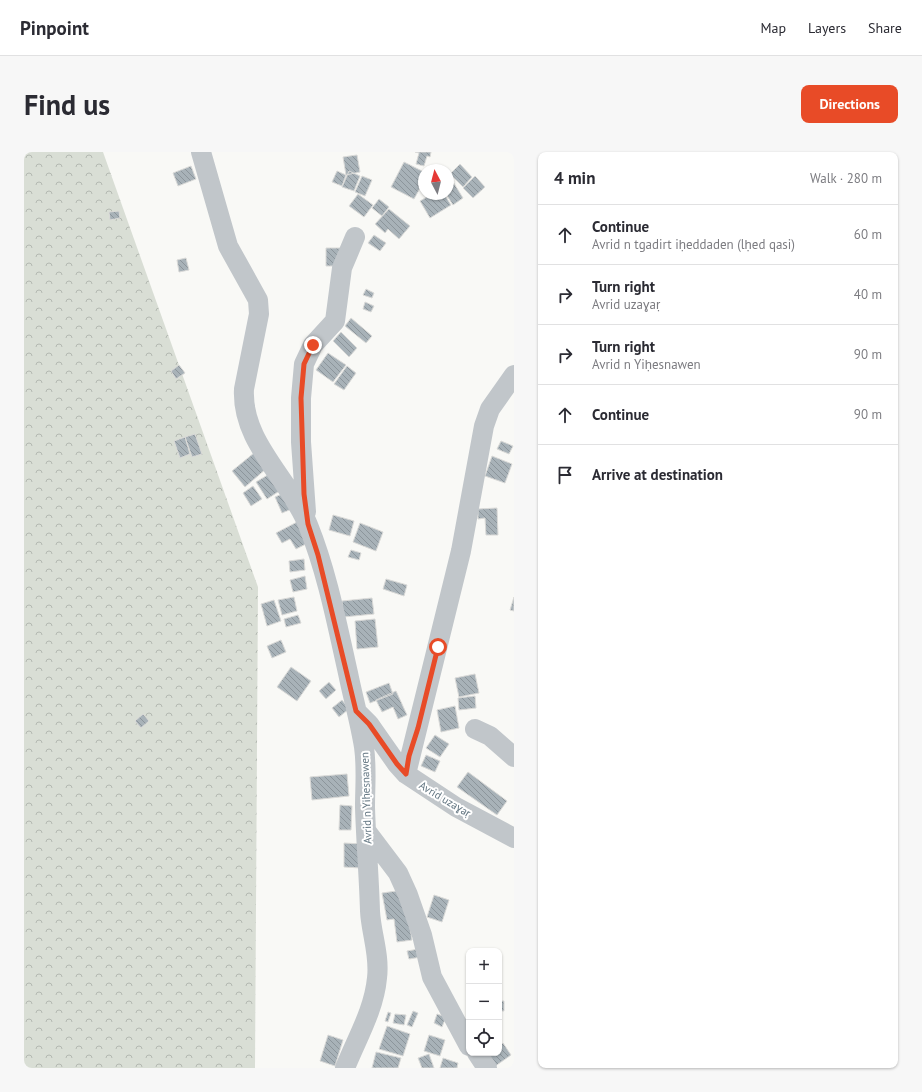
<!DOCTYPE html>
<html lang="en">
<head>
<meta charset="utf-8">
<style>
  :root { --surface:#fff; --page:#f7f7f7; --text:#2b2b33; --muted:#7c7c81; --line:#e1e1e2; --accent:#e84b27 }
  body { margin:0; font-family:"PT Sans",sans-serif; background:var(--page); color:var(--text) }
  .controls { position:absolute; right:12px; bottom:12px; display:grid; overflow:hidden; border-radius:8px; box-shadow:0 1px 3px #0004 }
  .controls button { width:36px; height:36px; display:grid; place-items:center; padding:0; border:0; border-bottom:1px solid var(--line); background:var(--surface); color:var(--text); font:20px sans-serif }
  .compass { position:absolute; left:394px; top:12px; width:36px; height:36px; border-radius:50%; background:var(--surface); box-shadow:0 1px 3px #0004; rotate:353deg }
  .stop { position:absolute; width:12px; height:12px; margin:-9px; border:3px solid #e84b27; border-radius:50%; background:#fff }
  .stop.end { background:#e84b27; border-color:#fff; box-shadow:0 1px 4px #0008 }
  .list { margin:0; padding:0; list-style:none }
  h2 { display:flex; justify-content:space-between; align-items:center; height:52px; margin:0; padding:0 16px; font-size:17px }
  h2 small { font-size:13px; font-weight:400; color:var(--muted) }
  .list li { display:grid; grid-template-columns:26px 1fr auto; gap:12px; align-items:center; box-sizing:border-box; height:60px; padding:0 16px; border-top:1px solid var(--line) }
  .list b { display:block; font-size:15px; white-space:nowrap }
  .list p { margin:0; font-size:13px; white-space:nowrap; color:var(--muted) }
  .list em { font-size:13px; font-style:normal; color:var(--muted) }
  .icon { flex:none; width:22px; height:22px; fill:none; stroke:currentColor; stroke-width:2; stroke-linecap:round; stroke-linejoin:round }
  .map { position:relative; flex:none; width:490px; height:916px; overflow:hidden; border-radius:8px }
  header { display:flex; align-items:center; gap:24px; box-sizing:border-box; height:56px; padding:0 20px; background:var(--surface); border-bottom:1px solid var(--line) }
  header strong { font-size:19px }
  nav { display:flex; gap:22px; margin-inline-start:auto; font-size:14px }
  .intro { display:flex; align-items:center; justify-content:space-between; box-sizing:border-box; height:96px; padding:0 24px }
  h1 { margin:0; font-size:28px }
  .button { padding:10px 18px; border-radius:8px; background:var(--accent); color:#fff; font-size:14px; font-weight:700 }
  main { display:flex; gap:24px; padding:0 24px }
  aside { flex:1; background:var(--surface); border-radius:8px; box-shadow:0 1px 3px #0004 }
  .map>svg:first-child { display:block }
</style>
</head>
<body>
<header>
<strong>Pinpoint</strong>
<nav><a>Map</a><a>Layers</a><a>Share</a></nav>
</header>
<div class="intro"><h1>Find us</h1><a class="button">Directions</a></div>
<main>
<div class="map">
<svg width="490" height="916" viewBox="0 0 490 916">
  <defs>
    <pattern id="forest-crowns" width="20" height="18" patternUnits="userSpaceOnUse"><rect width="20" height="18" fill="#d9ded5"/><path d="M2 6a3 3 0 1 1 6 0M12 15a3 3 0 1 1 6 0" fill="none" stroke="#b4b9b2"/></pattern>
    <pattern id="building-back-hatch" width="6" height="6" patternUnits="userSpaceOnUse"><rect width="6" height="6" fill="#a8b2b8"/><path d="M-1 5l2 2M0 0l6 6M5-1l2 2" fill="none" stroke="#8c959b"/></pattern>
  </defs>
  <rect width="100%" height="100%" fill="#f9f9f6"/>
  <path fill="url(#forest-crowns)" d="M 0,0 L 79,0 L 234,435 L 231,916 L 0,916 Z"/>
  <path fill="url(#building-back-hatch)" stroke="#dadad8" d="M 391,0 L 407,0 L 406,5 L 403,4 L 400,14 L 392,12 L 395,1 Z
    M 333,3 L 336,20 L 322,23 L 319,5 Z
    M 380,10 L 400,20 L 400,29 L 390,47 L 367,35 Z
    M 436,12 L 448,25 L 439,35 L 426,22 Z
    M 167,14 L 172,27 L 154,34 L 149,21 Z
    M 313,19 L 322,23 L 318,34 L 308,30 Z
    M 325,19 L 336,24 L 330,39 L 318,35 Z
    M 338,24 L 348,28 L 341,44 L 331,40 Z
    M 451,24 L 461,35 L 449,46 L 439,36 Z
    M 426,25 L 439,46 L 429,53 L 422,42 L 424,42 L 424,26 Z
    M 334,42 L 349,53 L 340,65 L 325,54 Z
    M 408,42 L 420,42 L 427,53 L 406,66 L 396,49 Z
    M 355,47 L 365,55 L 358,64 L 348,56 Z
    M 365,57 L 386,74 L 375,87 L 364,77 L 361,81 L 351,72 Z
    M 95,59 L 96,66 L 86,68 L 85,60 Z
    M 350,83 L 362,91 L 356,99 L 344,91 Z
    M 302,96 L 318,96 L 318,114 L 302,114 Z
    M 162,106 L 165,118 L 155,120 L 153,108 Z
    M 342,137 L 350,141 L 348,146 L 339,143 Z
    M 341,150 L 350,154 L 347,160 L 339,157 Z
    M 327,166 L 348,184 L 342,191 L 321,174 Z
    M 317,180 L 333,196 L 325,205 L 309,189 Z
    M 304,201 L 322,213 L 309,230 L 292,218 Z
    M 155,213 L 161,221 L 152,227 L 147,219 Z
    M 323,214 L 332,221 L 320,238 L 310,232 Z
    M 171,282 L 178,302 L 168,305 L 161,285 Z
    M 161,285 L 166,302 L 156,306 L 150,289 Z
    M 477,289 L 489,294 L 485,302 L 473,297 Z
    M 230,301 L 243,316 L 221,335 L 208,319 Z
    M 468,304 L 488,312 L 481,331 L 461,324 Z
    M 247,321 L 257,338 L 243,347 L 232,330 Z
    M 229,334 L 238,347 L 227,354 L 219,341 Z
    M 263,340 L 270,356 L 258,361 L 251,345 Z
    M 473,356 L 474,383 L 462,383 L 461,366 L 454,367 L 454,357 Z
    M 309,363 L 330,369 L 326,384 L 305,378 Z
    M 275,369 L 286,390 L 272,397 L 266,387 L 258,391 L 252,381 Z
    M 336,371 L 359,380 L 352,399 L 329,390 Z
    M 327,398 L 337,401 L 335,408 L 324,405 Z
    M 280,407 L 281,418 L 266,420 L 265,409 Z
    M 281,424 L 283,437 L 269,440 L 266,428 Z
    M 362,427 L 383,433 L 380,444 L 359,437 Z
    M 270,445 L 273,459 L 258,463 L 254,448 Z
    M 490,445 L 490,459 L 486,458 Z
    M 348,446 L 350,462 L 319,465 L 318,449 Z
    M 250,448 L 257,469 L 243,474 L 237,452 Z
    M 274,463 L 277,471 L 262,475 L 260,467 Z
    M 351,467 L 354,495 L 333,497 L 331,469 Z
    M 257,488 L 262,500 L 248,506 L 243,494 Z
    M 267,515 L 287,529 L 273,549 L 253,535 Z
    M 451,522 L 455,541 L 435,545 L 431,526 Z
    M 305,530 L 312,538 L 302,547 L 295,539 Z
    M 365,531 L 369,542 L 346,551 L 342,540 Z
    M 372,539 L 383,563 L 374,567 L 369,555 L 358,560 L 352,548 Z
    M 451,544 L 452,556 L 435,558 L 434,546 Z
    M 318,548 L 325,557 L 315,565 L 308,556 Z
    M 431,554 L 435,576 L 417,580 L 413,558 Z
    M 119,562 L 125,569 L 117,576 L 111,569 Z
    M 411,583 L 425,592 L 416,605 L 402,596 Z
    M 402,603 L 416,609 L 411,620 L 397,614 Z
    M 444,620 L 483,649 L 473,663 L 433,635 Z
    M 323,622 L 325,644 L 288,648 L 286,625 Z
    M 316,653 L 328,654 L 327,678 L 315,678 Z
    M 320,691 L 338,692 L 337,716 L 320,715 Z
    M 380,738 L 388,788 L 373,790 L 370,767 L 363,768 L 358,741 Z
    M 410,743 L 425,748 L 418,770 L 403,765 Z
    M 395,797 L 397,805 L 385,807 L 383,799 Z
    M 475,849 L 480,849 L 480,859 L 475,859 Z
    M 389,859 L 394,861 L 388,875 L 383,873 Z
    M 364,860 L 367,861 L 364,870 L 361,869 Z
    M 371,862 L 382,863 L 380,873 L 369,871 Z
    M 413,862 L 422,865 L 418,875 L 410,871 Z
    M 363,874 L 386,882 L 379,904 L 355,897 Z
    M 304,883 L 319,888 L 311,914 L 296,909 Z
    M 405,883 L 421,888 L 416,904 L 400,899 Z
    M 479,891 L 487,903 L 470,915 L 462,904 L 465,901 L 475,901 L 475,894 Z
    M 352,900 L 377,906 L 374,916 L 348,916 Z
    M 405,902 L 410,916 L 398,916 L 394,906 Z
    M 419,906 L 434,911 L 433,916 L 416,916 Z"/>
  <g fill="none" stroke-linecap="round" stroke-linejoin="round">
    <path stroke="#c1c6ca" stroke-width="20" d="M 177,0 L 204,94 L 234,148 L 235,162 L 220,237 C 217,290 265,326 284,373 C 303,420 313,472 324,521 C 329,546 336,570 340,595 C 343,616 341,634 341,655 C 342,690 345,724 346,759 C 347,781 356,803 353,826 C 350,858 333,886 321,916
      M 282,360 L 277,290 L 277,246 L 280,212 L 289,193 L 311,169 L 318,116 L 331,85
      M 334,561 L 345,572 L 373,612 L 382,622 L 432,655 L 490,686
      M 451,577 L 466,584 L 490,605
      M 382,622 L 437,399 L 460,274 L 466,257 L 490,223
      M 343,680 L 374,721 L 384,743 L 398,783 L 408,825 L 445,894
      M 453,901 L 463,916"/>
  </g>
  <g fill="none" stroke-linecap="round" stroke-linejoin="round">
    <path stroke="#e84b27" stroke-width="5" d="M 289,193 L 280,212 L 277,246 L 280,342 L 284,372 L 294,403 L 332,559 L 345,572 L 373,612 L 382,622 L 385,604 L 394,576 L 414,495"/>
  </g>
  <g text-anchor="middle" stroke-width="4" stroke-linejoin="round" paint-order="stroke">
    <g font-size="11" fill="#637682" stroke="#fff">
      <text transform="translate(342 646) rotate(-92)" y="4">Avrid n Yiḥesnawen</text>
      <text transform="translate(421 647) rotate(31)" y="4">Avrid uzaɣaṛ</text>
    </g>
  </g>
</svg>
<div class="controls">
<button>+</button>
<button>−</button>
<button><svg class="icon" aria-label="locate" viewBox="0 0 24 24"><circle cx="12" cy="12" r="6"/><path d="M12 2v4M12 18v4M2 12h4M18 12h4"/></svg></button>
</div>
<svg class="compass" viewBox="-18 -18 36 36"><path d="M0-13l5 13h-10z" fill="#e53935"/><path d="M0 13l5-13h-10z" fill="#7c7c81"/></svg>
<div class="stop" style="left:414px;top:495px"></div>
<div class="stop end" style="left:289px;top:193px"></div>
</div>
<aside>
<h2>4 min<small>Walk · 280 m</small></h2>
<ul class="list">
<li><svg class="icon" aria-label="ahead" viewBox="0 0 24 24"><path d="M12 20V5M6 11l6-6 6 6"/></svg><div><b>Continue</b><p>Avrid n tgadirt iḥeddaden (lḥed qasi)</p></div><em>60 m</em></li>
<li><svg class="icon" aria-label="right" viewBox="0 0 24 24"><path d="M7 20v-9h11M14 6l5 5-5 5"/></svg><div><b>Turn right</b><p>Avrid uzaɣaṛ</p></div><em>40 m</em></li>
<li><svg class="icon" aria-label="right" viewBox="0 0 24 24"><path d="M7 20v-9h11M14 6l5 5-5 5"/></svg><div><b>Turn right</b><p>Avrid n Yiḥesnawen</p></div><em>90 m</em></li>
<li><svg class="icon" aria-label="ahead" viewBox="0 0 24 24"><path d="M12 20V5M6 11l6-6 6 6"/></svg><div><b>Continue</b></div><em>90 m</em></li>
<li><svg class="icon" aria-label="arrive" viewBox="0 0 24 24"><path d="M6 21V4h12l-3 4 3 4H6"/></svg><div><b>Arrive at destination</b></div></li>
</ul>
</aside>
</main>
</body>
</html>
